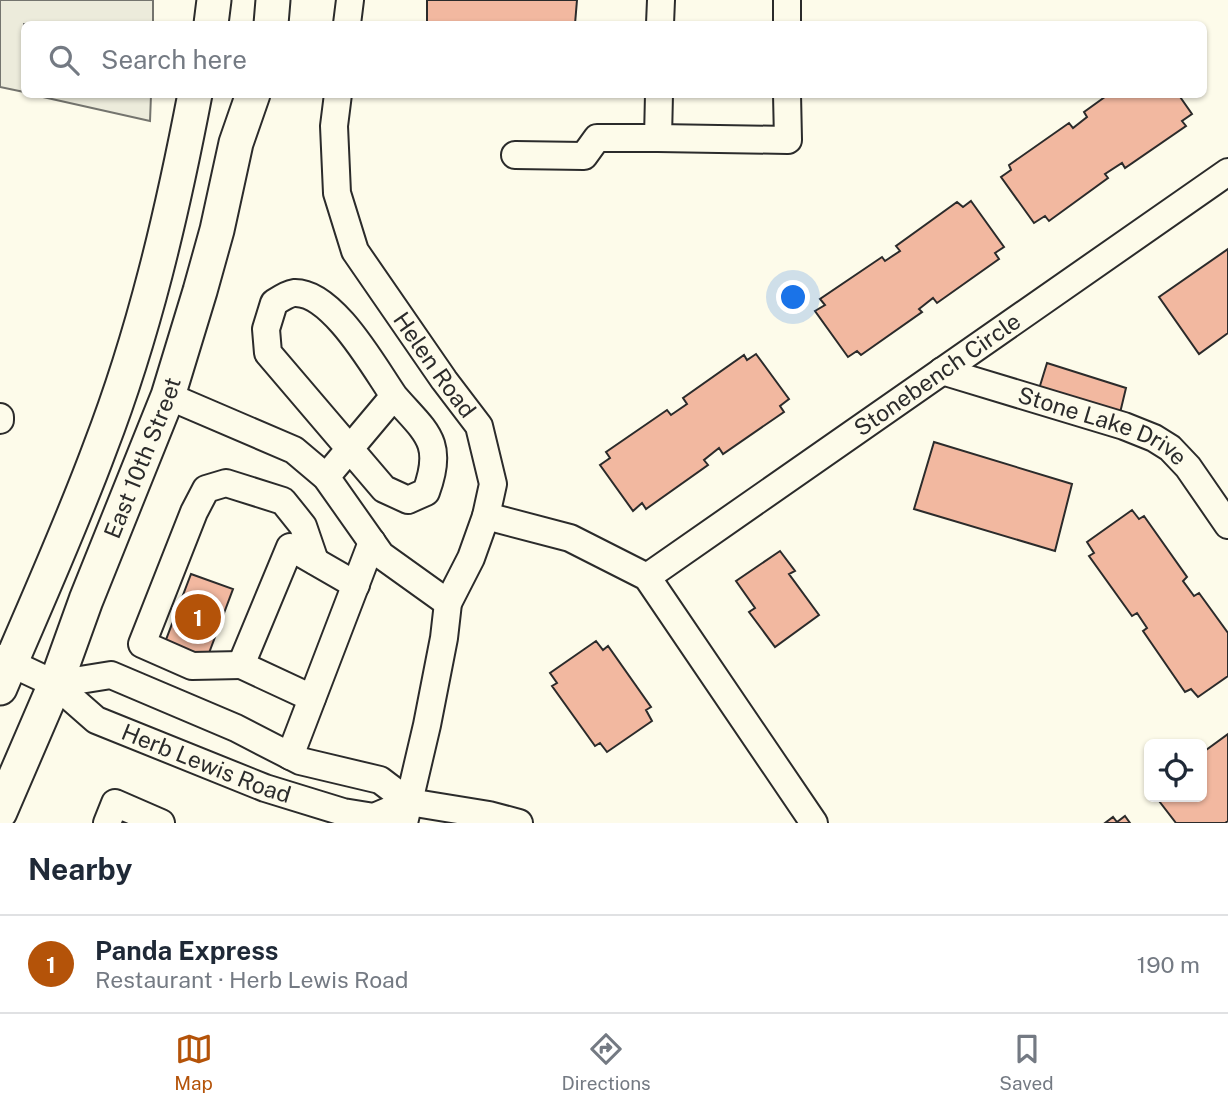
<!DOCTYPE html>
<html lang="en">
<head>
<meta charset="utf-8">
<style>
  :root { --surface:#fff; --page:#f2f2f3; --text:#1f2937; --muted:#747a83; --line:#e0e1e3; --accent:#b45309 }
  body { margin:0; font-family:"Public Sans",sans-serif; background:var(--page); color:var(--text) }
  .controls { position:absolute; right:21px; bottom:21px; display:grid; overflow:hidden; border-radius:10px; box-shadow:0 2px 5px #0004 }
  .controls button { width:63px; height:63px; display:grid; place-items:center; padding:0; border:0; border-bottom:2px solid var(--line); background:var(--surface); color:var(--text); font:35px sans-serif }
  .you { position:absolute; left:794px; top:298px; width:24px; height:24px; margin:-18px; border:5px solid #fff; border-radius:50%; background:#1a73e8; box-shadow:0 0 0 10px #1a73e833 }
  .badge { display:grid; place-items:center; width:46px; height:46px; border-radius:50%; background:var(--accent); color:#fff; font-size:23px; font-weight:700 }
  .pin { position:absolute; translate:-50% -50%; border:4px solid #fff; box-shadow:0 2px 7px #0006 }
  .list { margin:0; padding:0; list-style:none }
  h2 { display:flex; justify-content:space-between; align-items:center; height:91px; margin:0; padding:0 28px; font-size:30px }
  h2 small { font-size:23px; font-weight:400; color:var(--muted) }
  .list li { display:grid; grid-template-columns:46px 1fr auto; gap:21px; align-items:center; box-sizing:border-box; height:98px; padding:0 28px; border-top:2px solid var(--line) }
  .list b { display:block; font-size:26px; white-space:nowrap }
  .list p { margin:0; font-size:23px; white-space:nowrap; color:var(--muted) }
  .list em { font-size:23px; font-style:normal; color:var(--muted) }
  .icon { flex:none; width:38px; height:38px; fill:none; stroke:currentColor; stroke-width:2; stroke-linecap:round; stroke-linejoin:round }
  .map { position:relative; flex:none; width:1228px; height:823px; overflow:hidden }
  .search { position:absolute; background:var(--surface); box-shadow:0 2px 5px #0004; left:21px; right:21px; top:21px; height:77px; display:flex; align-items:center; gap:18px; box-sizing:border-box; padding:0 24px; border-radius:10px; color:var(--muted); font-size:26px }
  .sheet { height:189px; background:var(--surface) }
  nav { display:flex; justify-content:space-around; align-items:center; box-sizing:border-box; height:98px; border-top:2px solid var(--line); background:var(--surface); font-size:19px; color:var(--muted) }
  nav a { display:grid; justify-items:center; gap:4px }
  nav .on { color:var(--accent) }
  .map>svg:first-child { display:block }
</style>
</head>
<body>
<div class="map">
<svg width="1228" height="823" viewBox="0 0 1228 823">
  <rect width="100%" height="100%" fill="#fdfbea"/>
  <path fill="#ecebdb" stroke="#74746e" stroke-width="2" d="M 0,0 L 153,0 L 153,24 L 24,24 L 24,92 L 0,87 Z
    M 34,95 L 151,95 L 150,121 Z"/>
  <path fill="#f2b8a0" stroke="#2b2b2b" stroke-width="2" d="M 427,0 L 577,0 L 575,24 L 427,24 Z
    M 1109,94 L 1178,94 L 1192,114 L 1182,121 L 1186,126 L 1125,168 L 1122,163 L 1105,174 L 1108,178 L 1049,221 L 1045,216 L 1034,223 L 1001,177 L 1011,170 L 1009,165 L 1069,123 L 1073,128 L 1087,117 L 1084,112 Z
    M 971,201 L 1004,247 L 995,253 L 999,259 L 937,303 L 933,298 L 919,309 L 922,312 L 861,355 L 857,351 L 848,357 L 815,311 L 825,305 L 820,299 L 882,257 L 885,261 L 900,251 L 896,246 L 957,202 L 963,207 Z
    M 1228,249 L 1228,333 L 1199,354 L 1159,297 Z
    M 756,354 L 789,399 L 780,406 L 784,412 L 723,454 L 719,448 L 704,460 L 708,465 L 646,509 L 642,503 L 633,511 L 600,465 L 610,458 L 606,452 L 667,410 L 671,415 L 687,404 L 683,398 L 744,355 L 747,360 Z
    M 1047,363 L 1126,388 L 1120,413 L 1039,389 Z
    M 934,442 L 1072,484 L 1055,551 L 914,509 Z
    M 1132,510 L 1139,519 L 1144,516 L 1187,577 L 1183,581 L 1194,596 L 1199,593 L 1228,633 L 1228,676 L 1198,697 L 1191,689 L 1185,692 L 1143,631 L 1147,628 L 1137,613 L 1132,616 L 1089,556 L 1094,553 L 1087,542 Z
    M 780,551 L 795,571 L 789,574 L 819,615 L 775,647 L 749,612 L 755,608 L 736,581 Z
    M 191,574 L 233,589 L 206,661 L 164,645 Z
    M 596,641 L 603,650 L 608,646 L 651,707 L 646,710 L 652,721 L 607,752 L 600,743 L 595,746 L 552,686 L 557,683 L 550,673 Z
    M 1228,734 L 1228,821 L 1225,823 L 1176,823 L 1156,797 L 1202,797 L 1202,753 Z
    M 1125,816 L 1130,823 L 1105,823 L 1113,817 L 1117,822 Z"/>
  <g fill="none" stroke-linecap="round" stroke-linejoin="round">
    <g stroke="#2b2b2b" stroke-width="30">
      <g id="minor">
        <path d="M 787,0 L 787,24"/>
        <path d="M 347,24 L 350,0"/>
        <path d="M 660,24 L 661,0"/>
        <path id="s1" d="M 338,94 L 334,126 L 337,193 L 355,251 L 444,380 L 479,426 L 493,484 L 486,516 L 471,558 L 448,603 L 444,638 L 427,725 L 404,823"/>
        <path d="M 659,94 L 658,138 L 788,140 L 787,94"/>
        <path d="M 515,155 L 584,156 L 597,138 L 658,138"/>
        <path id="s2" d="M 942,371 L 1124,426 L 1154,438 L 1170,448 L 1188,467 L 1228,525"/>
        <path d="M 168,396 L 294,450 L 326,477 L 381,555 L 448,603"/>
        <path d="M 0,417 L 0,420"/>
        <path d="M 326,477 L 394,396 C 425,432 445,441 426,492 L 408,500 L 384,489 L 268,353 L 266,329 L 274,303 C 280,299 287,294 294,293 C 332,291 374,367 394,396"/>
        <path d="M 486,516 L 570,538 L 647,577 L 814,823"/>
        <path id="s3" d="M 647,577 L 1228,172"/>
        <path id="s4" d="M 0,658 L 55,684 L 96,720 L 265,788 L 343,812 L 374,817 L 409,802"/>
        <path d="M 241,665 L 192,666 L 142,644 L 194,512 L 206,489 L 226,483 L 283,501 L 303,526 L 315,561"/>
        <path d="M 55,684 L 111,675 L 236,728 L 300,761 L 380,780 L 409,802 L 489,815 L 519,823"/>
        <path d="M 312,698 L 241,665 L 290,547 L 356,585"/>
        <path d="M 290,756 L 372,542"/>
        <path d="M 107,823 L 115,803 L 161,823"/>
      </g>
    </g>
    <g stroke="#2b2b2b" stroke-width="37">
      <g id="major">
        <path d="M 211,24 L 214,0"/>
        <path d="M 271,24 L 273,0"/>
        <path d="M 0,688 C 34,608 70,529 100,448 C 144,334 172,214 195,94"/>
        <path id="s5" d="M 0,812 L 59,675 L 86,600 L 168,396 L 200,291 L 217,230 L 236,143 L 253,94"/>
      </g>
    </g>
    <use href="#minor" stroke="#fdfbea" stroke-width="26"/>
    <use href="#major" stroke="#fdfbea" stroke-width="33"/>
  </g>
  <g text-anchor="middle" stroke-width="5" stroke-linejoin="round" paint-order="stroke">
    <g font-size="23" fill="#2b2b2b" stroke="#fdfbea">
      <text dy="8" stroke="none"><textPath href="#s1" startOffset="299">Helen Road</textPath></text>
      <text dy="8" stroke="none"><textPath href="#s3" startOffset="354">Stonebench Circle</textPath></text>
      <text dy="8" stroke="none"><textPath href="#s2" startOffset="170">Stone Lake Drive</textPath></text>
      <text dy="8" stroke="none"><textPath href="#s5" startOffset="382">East 10th Street</textPath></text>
      <text dy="8" stroke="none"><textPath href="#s4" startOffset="234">Herb Lewis Road</textPath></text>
    </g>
  </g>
</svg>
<div class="controls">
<button><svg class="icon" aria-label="locate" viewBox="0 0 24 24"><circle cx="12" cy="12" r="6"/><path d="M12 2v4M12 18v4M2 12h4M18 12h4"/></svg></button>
</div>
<div class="you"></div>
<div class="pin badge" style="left:198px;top:617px">1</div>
<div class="search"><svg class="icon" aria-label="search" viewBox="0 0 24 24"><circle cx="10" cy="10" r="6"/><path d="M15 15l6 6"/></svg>Search here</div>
</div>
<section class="sheet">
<h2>Nearby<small></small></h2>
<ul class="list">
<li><span class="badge">1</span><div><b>Panda Express</b><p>Restaurant · Herb Lewis Road</p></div><em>190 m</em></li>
</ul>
</section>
<nav>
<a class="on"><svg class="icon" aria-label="map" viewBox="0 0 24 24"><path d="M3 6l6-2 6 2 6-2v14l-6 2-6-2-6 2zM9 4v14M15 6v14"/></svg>Map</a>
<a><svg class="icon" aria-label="directions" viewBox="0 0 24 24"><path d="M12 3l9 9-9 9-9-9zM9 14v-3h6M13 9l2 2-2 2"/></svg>Directions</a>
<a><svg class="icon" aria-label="saved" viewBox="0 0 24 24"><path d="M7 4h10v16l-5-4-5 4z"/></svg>Saved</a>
</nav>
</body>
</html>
